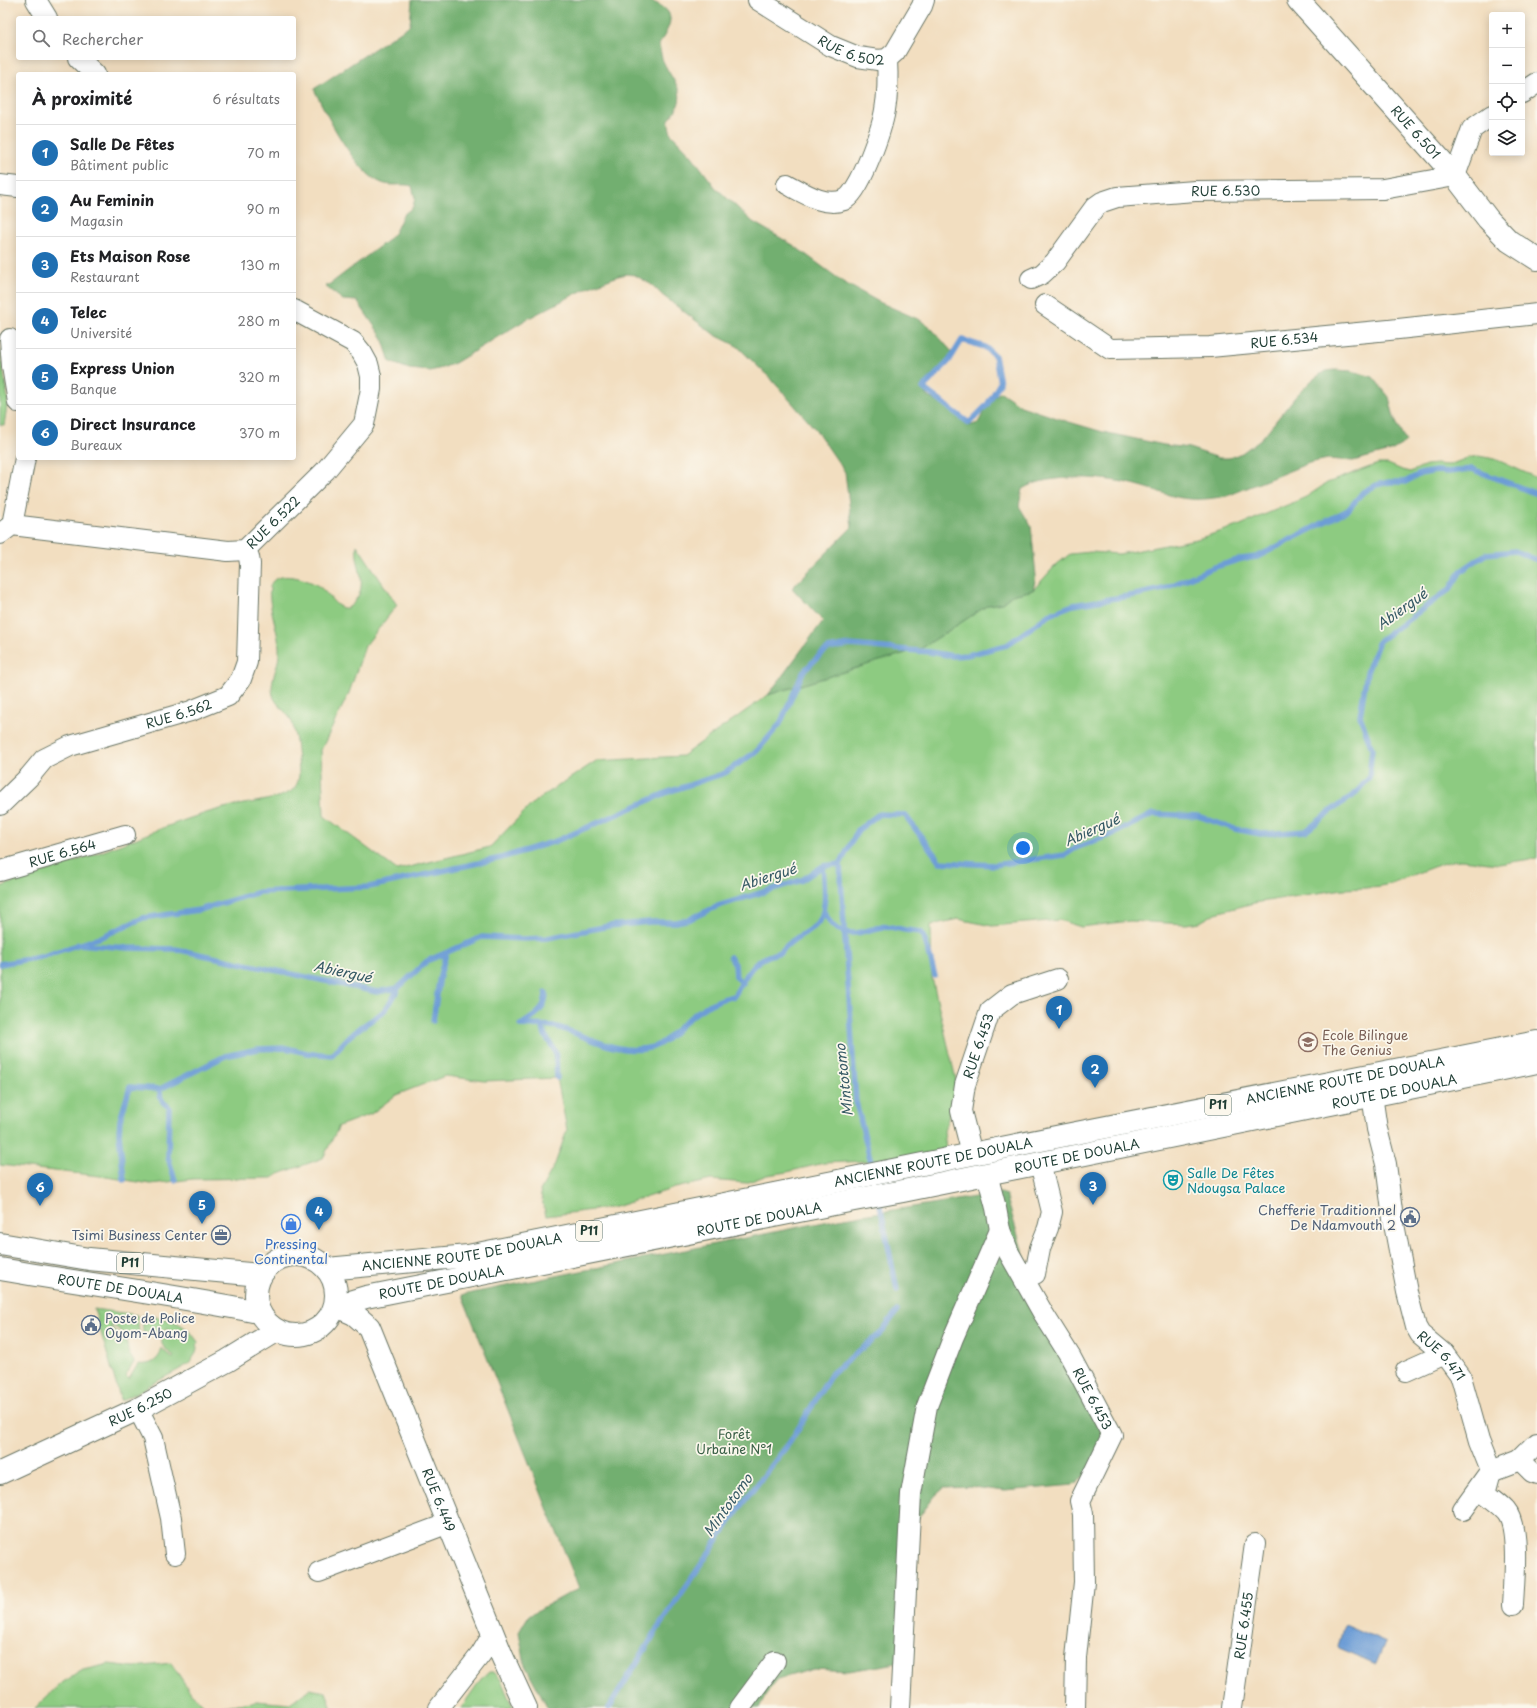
<!DOCTYPE html>
<html lang="fr">
<head>
<meta charset="utf-8">
<style>
  :root { --surface:#fff; --page:#f6f6f6; --text:#202124; --muted:#757577; --line:#e0e0e0; --accent:#1f6fb2 }
  body { margin:0; font-family:"Playpen Sans",sans-serif; background:var(--page); color:var(--text) }
  .controls { position:absolute; right:12px; top:12px; display:grid; overflow:hidden; border-radius:4px; box-shadow:0 2px 10px #0003 }
  .controls button { width:36px; height:36px; display:grid; place-items:center; padding:0; border:0; border-bottom:1px solid var(--line); background:var(--surface); color:var(--text); font:20px sans-serif }
  .you { position:absolute; left:1023px; top:848px; width:14px; height:14px; margin:-10px; border:3px solid #fff; border-radius:50%; background:#1a73e8; box-shadow:0 0 0 6px #1a73e833 }
  .badge { display:grid; place-items:center; width:26px; height:26px; border-radius:50%; background:var(--accent); color:#fff; font-size:13px; font-weight:700 }
  .pin { position:absolute; translate:-50% -33px; filter:drop-shadow(0 1px 2px #0008) }
  .pin::after { content:''; position:absolute; top:21px; width:14px; height:12px; background:inherit; clip-path:polygon(0 0,100% 0,50% 100%) }
  .list { margin:0; padding:0; list-style:none }
  h2 { display:flex; justify-content:space-between; align-items:center; height:52px; margin:0; padding:0 16px; font-size:17px }
  h2 small { font-size:13px; font-weight:400; color:var(--muted) }
  .list li { display:grid; grid-template-columns:26px 1fr auto; gap:12px; align-items:center; box-sizing:border-box; height:56px; padding:0 16px; border-top:1px solid var(--line) }
  .list b { display:block; font-size:15px; white-space:nowrap }
  .list p { margin:0; font-size:13px; white-space:nowrap; color:var(--muted) }
  .list em { font-size:13px; font-style:normal; color:var(--muted) }
  .icon { flex:none; width:22px; height:22px; fill:none; stroke:currentColor; stroke-width:2; stroke-linecap:round; stroke-linejoin:round }
  .map { position:relative; flex:none; width:1537px; height:1708px; overflow:hidden }
  .search { position:absolute; background:var(--surface); box-shadow:0 2px 10px #0003; left:16px; top:16px; width:280px; height:44px; display:flex; align-items:center; gap:10px; box-sizing:border-box; padding:0 14px; border-radius:4px; color:var(--muted); font-size:15px }
  .panel { position:absolute; background:var(--surface); box-shadow:0 2px 10px #0003; left:16px; top:72px; width:280px; height:388px; border-radius:4px }
  .map>svg:first-child { display:block }
</style>
</head>
<body>
<div class="map">
<svg width="1537" height="1708" viewBox="0 0 1537 1708">
  <rect width="100%" height="100%" fill="#fbf7ec"/>
  <filter id="ink" filterUnits="userSpaceOnUse"><feTurbulence type="fractalNoise" baseFrequency=".025" numOctaves="2"/><feDisplacementMap in="SourceGraphic" scale="8" xChannelSelector="R" yChannelSelector="G"/><feConvolveMatrix kernelMatrix="1 2 1 2 8 2 1 2 1" color-interpolation-filters="sRGB"/></filter>
  <filter id="wash" filterUnits="userSpaceOnUse"><feTurbulence type="fractalNoise" baseFrequency=".012" numOctaves="4" result="noise"/><feDisplacementMap in="SourceGraphic" scale="16" xChannelSelector="R" yChannelSelector="G"/><feGaussianBlur stdDeviation="0.9" result="paint"/><feColorMatrix in="noise" values="0 0 0 0 0 0 0 0 0 0 0 0 0 0 0 0 0 1.4 0 .05"/><feComposite in="paint" operator="in"/></filter>
  <g filter="url(#wash)">
    <rect width="100%" height="100%" fill="#f2dec0"/>
    <path fill="#8dcb81" stroke="#56845a" d="M 0,349 L 8,400 L 4,425 L 0,425 Z
      M 1478,456 L 1495,459 L 1537,478 L 1537,858 L 1499,864 L 1461,860 L 1451,861 L 1433,867 L 1386,885 L 1366,888 L 1343,889 L 1254,903 L 1216,913 L 1200,922 L 1186,924 L 1130,921 L 1081,927 L 1059,920 L 992,926 L 958,919 L 931,925 L 932,978 L 958,1088 L 944,1131 L 946,1151 L 914,1159 L 824,1163 L 787,1172 L 767,1175 L 746,1183 L 711,1180 L 675,1188 L 615,1207 L 546,1216 L 540,1191 L 555,1164 L 567,1130 L 557,1078 L 485,1081 L 445,1076 L 396,1095 L 371,1114 L 339,1126 L 323,1158 L 279,1174 L 273,1178 L 193,1179 L 151,1184 L 100,1176 L 0,1165 L 0,887 C 34,875 67,864 101,852 C 141,837 181,819 224,808 C 242,803 275,801 290,792 C 296,788 299,781 299,774 C 299,766 295,726 291,720 C 287,712 275,704 273,695 C 269,682 278,668 279,655 C 281,634 267,608 270,587 C 274,567 312,580 321,588 C 332,597 343,622 357,598 C 368,581 354,563 357,545 L 397,605 L 365,646 L 349,693 L 321,750 L 324,816 L 397,870 L 490,847 L 534,802 L 596,761 L 682,756 L 768,695 L 922,648 L 988,605 L 1002,603 L 1012,595 L 1033,590 L 1056,565 L 1070,554 L 1091,552 L 1119,554 L 1197,539 L 1238,526 L 1306,497 L 1327,483 L 1378,464 L 1388,464 L 1402,470 L 1410,472 L 1426,465 L 1436,464 L 1449,465 L 1467,458 Z
      M 94,1309 L 137,1315 L 139,1332 L 131,1338 L 112,1325 L 111,1327 L 127,1340 L 128,1352 L 134,1362 L 126,1376 L 129,1379 L 138,1364 C 150,1366 161,1360 161,1348 L 172,1358 L 174,1357 C 161,1344 157,1345 169,1329 L 167,1328 L 159,1336 L 152,1333 L 143,1332 L 142,1315 C 168,1319 182,1319 198,1342 L 196,1353 L 189,1364 L 121,1401 Z
      M 171,1663 L 191,1693 L 204,1705 L 212,1708 L 257,1701 L 290,1704 L 309,1689 L 326,1692 L 332,1708 L 35,1708 L 60,1684 L 83,1670 L 109,1664 L 135,1667 Z
      M 489,1672 L 494,1672 L 501,1680 L 513,1708 L 461,1708 L 481,1679 Z"/>
    <path fill="#72af6f" stroke="#487652" d="M 412,0 L 648,0 C 679,11 672,22 659,45 C 660,50 661,56 663,61 C 675,87 691,93 668,121 L 671,134 L 692,156 L 715,187 L 753,222 L 793,245 L 843,282 L 879,302 L 920,320 L 931,328 L 953,353 C 946,367 928,380 925,392 L 928,397 L 944,405 L 969,426 L 978,423 C 984,412 989,398 1001,392 L 1021,406 L 1069,422 L 1103,432 L 1164,445 L 1189,448 L 1219,458 L 1229,458 L 1242,453 L 1262,438 L 1296,396 L 1311,381 L 1325,371 L 1335,370 L 1352,371 L 1373,377 L 1389,397 L 1394,418 L 1406,442 L 1391,451 L 1353,461 L 1328,459 L 1309,463 L 1227,496 C 1215,498 1202,500 1190,499 C 1173,498 1156,490 1140,486 C 1109,477 1050,472 1022,489 L 1019,506 L 1031,526 L 1036,576 L 1033,590 L 1012,595 L 1002,603 L 988,605 L 922,648 L 768,695 L 823,621 L 792,588 L 852,527 L 845,472 L 816,430 L 772,380 L 737,346 L 715,335 L 662,295 L 652,285 L 635,275 L 627,274 L 618,276 L 587,288 L 527,319 L 455,363 L 442,368 L 430,371 L 409,369 L 390,362 L 382,337 L 357,301 L 343,300 L 325,286 L 330,284 L 388,240 L 395,232 L 403,215 L 413,207 L 415,198 L 412,186 C 402,183 392,187 382,183 C 355,173 326,114 314,89 L 410,25 Z
      M 1000,1193 L 1006,1195 L 1029,1273 L 1110,1436 L 1088,1474 L 1074,1485 L 1005,1491 L 972,1487 L 944,1488 L 935,1496 L 909,1530 L 897,1663 L 849,1671 L 814,1669 L 778,1679 L 767,1692 L 759,1708 L 548,1708 L 525,1665 L 519,1632 L 529,1615 L 579,1588 L 462,1295 L 844,1218 Z"/>
    <path fill="#6d9dd6" stroke="#466d85" d="M 1345,1624 L 1386,1642 L 1377,1664 L 1339,1648 L 1338,1646 L 1343,1627 Z"/>
    <g fill="none" stroke-linecap="round" stroke-linejoin="round">
      <path stroke="#6d9dd6" stroke-width="5.5" d="M 962,340 L 985,347 L 995,356 L 1000,383 L 987,405 L 969,423 L 923,388 L 949,361 Z
        M 840,864 L 856,1102 L 873,1170
        M 824,912 L 832,925 L 837,929 L 848,933 L 857,933 L 886,926 L 905,930 L 921,932 C 928,944 931,963 935,976
        M 78,944 L 127,948 L 175,949 L 377,992 L 398,988 L 427,961 L 482,937 L 524,939 L 547,938 L 609,926 L 650,922 L 676,922 L 690,919 L 718,906 L 802,880 L 823,866 L 840,864 L 858,830 L 879,814 L 905,815 L 940,862 L 994,865 L 1065,855 L 1076,848 L 1113,834 L 1153,814 L 1198,816 L 1235,829 L 1261,834 L 1306,831 L 1336,807 L 1353,796 L 1369,778 L 1372,749 L 1360,716 L 1367,672 L 1379,641 L 1450,589 L 1461,571 L 1486,554 L 1515,551 L 1537,560
        M 730,957 L 735,964 L 736,977 L 743,983
        M 0,964 L 40,957 L 99,938 L 143,918 L 199,910 L 259,892 L 369,887 L 501,858 L 556,841 L 668,792 L 725,773 L 757,751 L 780,724 L 803,672 L 820,655 L 828,649 L 850,645 L 930,652 L 953,656 L 967,655 L 1007,645 L 1050,614 L 1073,605 L 1135,595 L 1163,589 L 1212,568 L 1241,559 L 1257,557 L 1348,510 L 1362,493 L 1376,485 L 1389,482 L 1405,482 L 1420,474 L 1436,471 L 1449,472 L 1472,469 L 1537,494
        M 433,1021 L 440,975 L 446,954
        M 520,1025 C 532,1026 546,1024 557,1027 C 588,1036 619,1057 653,1047 C 668,1042 678,1026 691,1017 C 704,1006 718,999 734,996 C 748,973 752,958 781,952 C 792,938 802,936 815,926 C 829,915 824,882 823,866
        M 521,1025 C 535,1015 545,1012 546,993
        M 543,1026 C 543,1038 552,1042 555,1052 C 557,1060 556,1069 557,1078
        M 160,1089 C 160,1098 161,1102 169,1107 L 168,1157 L 175,1180
        M 124,1180 L 119,1134 L 120,1120 L 130,1087 L 160,1089 L 225,1056 L 258,1049 L 286,1048 L 307,1053 L 332,1055 C 339,1048 345,1040 352,1034 C 374,1016 385,1018 398,988
        M 879,1200 L 897,1290
        M 609,1708 L 658,1628 L 742,1504 L 790,1442 L 832,1373 L 880,1334 L 897,1311"/>
    </g>
  </g>
  <g filter="url(#ink)">
    <g fill="none" stroke-linecap="round" stroke-linejoin="round">
      <g stroke="#697565" stroke-width="22">
        <g id="street">
          <path d="M 36,0 L 47,18"/>
          <path id="s1" d="M 758,0 L 831,46 L 858,57 L 878,60 L 887,59 L 895,52 L 922,6 L 924,0"/>
          <path d="M 78,58 L 95,74"/>
          <path d="M 1522,93 L 1537,83"/>
          <path d="M 787,184 C 804,193 824,207 844,200 C 860,194 882,128 885,110 C 888,93 888,76 887,59"/>
          <path d="M 0,185 L 18,187"/>
          <path id="s2" d="M 1031,279 L 1042,274 L 1055,262 L 1095,207 L 1102,202 L 1117,197 L 1195,191 L 1383,189 L 1455,176 L 1472,129 L 1492,115"/>
          <path id="s3" d="M 1045,305 L 1110,349 L 1210,347 L 1389,330 L 1537,314"/>
          <path d="M 10,339 L 12,366 L 18,402"/>
          <path d="M 12,525 L 25,458"/>
          <path id="s4" d="M 0,534 L 12,525 L 228,551 L 245,550 L 325,471 L 364,424 L 371,389 L 371,376 L 368,364 L 362,353 L 353,342 L 294,310"/>
          <path id="s5" d="M 0,805 L 29,777 L 44,759 L 70,746 L 191,711 L 228,696 L 241,679 L 247,662 L 250,564 L 249,557 L 245,550"/>
          <path id="s6" d="M 0,871 L 125,835"/>
          <path id="s7" d="M 1372,1095 L 1377,1129 L 1386,1164 L 1393,1219 L 1407,1292 L 1416,1327 L 1420,1334 L 1444,1354 L 1461,1377 L 1479,1441 L 1491,1471 L 1485,1493 C 1492,1499 1501,1505 1506,1511 C 1520,1527 1514,1585 1513,1605"/>
          <path id="s8" d="M 972,1154 L 961,1111 L 965,1085 L 990,1011 L 1012,994 L 1058,979"/>
          <path id="s9" d="M 987,1174 L 996,1208 L 1000,1230 L 1009,1253 L 1043,1313 L 1070,1356 L 1112,1435 L 1080,1501 L 1083,1514 L 1084,1582 L 1076,1658 L 1075,1708"/>
          <path d="M 1035,1274 L 1040,1248 L 1048,1228 L 1052,1212 L 1040,1163"/>
          <path d="M 1406,1371 L 1444,1354"/>
          <path d="M 138,1409 L 153,1438 L 171,1518 L 175,1554"/>
          <path d="M 1520,1460 L 1537,1443"/>
          <path d="M 1463,1510 L 1491,1471 L 1520,1460 L 1532,1472 L 1537,1474"/>
          <path d="M 319,1572 L 449,1523"/>
          <path d="M 439,1708 L 481,1654 L 493,1634"/>
          <path d="M 740,1708 L 775,1661"/>
          <path d="M 900,1708 L 911,1494 L 927,1406 L 953,1338 L 1000,1230"/>
          <path id="s10" d="M 1232,1708 L 1255,1544"/>
        </g>
      </g>
      <g stroke="#697565" stroke-width="24">
        <g id="secondary">
          <path id="s11" d="M 1298,0 L 1455,176 L 1488,219 L 1509,241 L 1537,259"/>
          <path id="s12" d="M 336,1306 L 354,1314 L 369,1327 L 502,1656 L 526,1708"/>
          <path id="s13" d="M 0,1473 L 138,1409 L 227,1361 L 276,1331"/>
        </g>
      </g>
      <g stroke="#697565" stroke-width="24">
        <g id="primary">
          <path d="M 0,1244 L 89,1259 L 260,1275"/>
          <circle cx="296" cy="1295" r="40"/>
          <path id="s14" d="M 0,1269 C 86,1284 172,1295 258,1312"/>
          <path id="s15" d="M 327,1269 L 468,1256 L 1061,1136 L 1537,1042"/>
          <path id="s16" d="M 336,1306 L 366,1297 L 854,1200 L 903,1191 L 1537,1062"/>
        </g>
      </g>
      <use href="#street" stroke="#fff" stroke-width="20"/>
      <use href="#secondary" stroke="#fff" stroke-width="22"/>
      <use href="#primary" stroke="#fff" stroke-width="22"/>
    </g>
  </g>
  <defs>
    <g id="school-ring" transform="scale(1)"><circle r="9.5" fill="#fbf7ec" stroke="#8d6e63" stroke-width="1.5"/><path d="M0-5L7-2L0 1L-7-2ZM-4 1L0 2.5L4 1V4Q0 6-4 4Z" fill="#8d6e63"/></g>
    <g id="theatre-ring" transform="scale(1)"><circle r="9.5" fill="#fbf7ec" stroke="#0f9aa8" stroke-width="1.5"/><path d="M-5-5.5Q0-4 5-5.5V0Q5 5 0 6Q-5 5-5 0ZM-3.3-2.5H-1v1.5H-3.3ZM1-2.5H3.3v1.5H1ZM-2.8 1Q0 5.5 2.8 1Z" fill="#0f9aa8"/></g>
    <g id="civic-ring" transform="scale(1)"><circle r="9.5" fill="#fbf7ec" stroke="#5c6f8a" stroke-width="1.5"/><path d="M-.6-6.5H3V-4.5H.6V-3L4-1V1h2V6H-6V1h2V-1L-.6-3ZM-1.2 2.5V6h2.4V2.5Z" fill="#5c6f8a"/></g>
    <g id="shop-ring" transform="scale(1)"><circle r="9.5" fill="#fbf7ec" stroke="#3f7fe0" stroke-width="1.5"/><path d="M-5-2.5h2.3a2.7 3.5 0 0 1 5.4 0H5L5.5 6h-11ZM-1.5-2.5h3a1.5 2.3 0 0 0-3 0Z" fill="#3f7fe0"/></g>
    <g id="office-ring" transform="scale(1)"><circle r="9.5" fill="#fbf7ec" stroke="#5c6f8a" stroke-width="1.5"/><path d="M-6-3h4V-5.5h4V-3h4V5H-6ZM-1-4.5V-3h2v-1.5ZM-6 0V1H6V0Z" fill="#5c6f8a"/></g>
  </defs>
  <g fill-rule="evenodd">
    <use href="#school-ring" x="1308" y="1042"/>
    <use href="#theatre-ring" x="1173" y="1180"/>
    <use href="#civic-ring" x="1410" y="1217"/>
    <use href="#shop-ring" x="291" y="1224"/>
    <use href="#office-ring" x="221" y="1235"/>
    <use href="#civic-ring" x="91" y="1325"/>
  </g>
  <g text-anchor="middle" stroke-width="3.5" stroke-linejoin="round" paint-order="stroke">
    <g fill="#fbf7ec" stroke="#61756b" stroke-width="1">
      <rect x="1205" y="1095" width="26" height="20" rx="3"/>
      <rect x="576" y="1221" width="26" height="20" rx="3"/>
      <rect x="117" y="1253" width="26" height="20" rx="3"/>
    </g>
    <g font-size="12" font-weight="bold" fill="#1f3d34">
      <text x="1218" y="1109">P11</text>
      <text x="589" y="1235">P11</text>
      <text x="130" y="1267">P11</text>
    </g>
    <g font-size="13" fill="#1f3d34" stroke="#fbf7ec">
      <text dy="5" stroke="none"><textPath href="#s1" startOffset="107">RUE 6.502</textPath></text>
      <text dy="5" stroke="none"><textPath href="#s11" startOffset="177">RUE 6.501</textPath></text>
      <text dy="5" stroke="none"><textPath href="#s2" startOffset="231">RUE 6.530</textPath></text>
      <text dy="5" stroke="none"><textPath href="#s3" startOffset="253">RUE 6.534</textPath></text>
      <text dy="5" stroke="none"><textPath href="#s4" startOffset="289">RUE 6.522</textPath></text>
      <text dy="5" stroke="none"><textPath href="#s5" startOffset="206">RUE 6.562</textPath></text>
      <text dy="5" stroke="none"><textPath href="#s6" startOffset="65">RUE 6.564</textPath></text>
      <text dy="5" stroke="none"><textPath href="#s8" startOffset="112">RUE 6.453</textPath></text>
      <text dy="5" stroke="none"><textPath href="#s15" startOffset="1036">ANCIENNE ROUTE DE DOUALA</textPath></text>
      <text dy="5" stroke="none"><textPath href="#s16" startOffset="1080">ROUTE DE DOUALA</textPath></text>
      <text dy="5" stroke="none"><textPath href="#s16" startOffset="756">ROUTE DE DOUALA</textPath></text>
      <text dy="5" stroke="none"><textPath href="#s15" startOffset="616">ANCIENNE ROUTE DE DOUALA</textPath></text>
      <text dy="5" stroke="none"><textPath href="#s16" startOffset="432">ROUTE DE DOUALA</textPath></text>
      <text dy="5" stroke="none"><textPath href="#s15" startOffset="136">ANCIENNE ROUTE DE DOUALA</textPath></text>
      <text dy="5" stroke="none"><textPath href="#s16" startOffset="108">ROUTE DE DOUALA</textPath></text>
      <text dy="5" stroke="none"><textPath href="#s14" startOffset="122">ROUTE DE DOUALA</textPath></text>
      <text dy="5" stroke="none"><textPath href="#s7" startOffset="275">RUE 6.471</textPath></text>
      <text dy="5" stroke="none"><textPath href="#s9" startOffset="250">RUE 6.453</textPath></text>
      <text dy="5" stroke="none"><textPath href="#s13" startOffset="155">RUE 6.250</textPath></text>
      <text dy="5" stroke="none"><textPath href="#s12" startOffset="226">RUE 6.449</textPath></text>
      <text dy="5" stroke="none"><textPath href="#s10" startOffset="83">RUE 6.455</textPath></text>
    </g>
    <g font-size="13" fill="#785e54" stroke="#fbf7ec" text-anchor="start">
      <text x="1322" y="1040">Ecole Bilingue<tspan x="1322" dy="15">The Genius</tspan></text>
    </g>
    <g font-size="13" fill="#0d838f" stroke="#fbf7ec" text-anchor="start">
      <text x="1187" y="1178">Salle De Fêtes<tspan x="1187" dy="15">Ndougsa Palace</tspan></text>
    </g>
    <g font-size="13" fill="#4e5e75" stroke="#fbf7ec" text-anchor="end">
      <text x="1396" y="1215">Chefferie Traditionnel<tspan x="1396" dy="15">De Ndamvouth 2</tspan></text>
      <text x="207" y="1240">Tsimi Business Center</text>
      <text x="105" y="1323" text-anchor="start">Poste de Police<tspan x="105" dy="15">Oyom-Abang</tspan></text>
    </g>
    <g font-size="13" fill="#366cbe" stroke="#fbf7ec">
      <text x="291" y="1249">Pressing<tspan x="291" dy="15">Continental</tspan></text>
    </g>
    <g font-size="13" fill="#3a6047" stroke="#fbf7ec">
      <text x="734" y="1439">Forêt<tspan x="734" dy="15">Urbaine N°1</tspan></text>
    </g>
    <g font-size="14" font-style="italic" fill="#365a65" stroke="#fbf7ec">
      <text transform="translate(1402 609) rotate(-36)" y="5">Abiergué</text>
      <text transform="translate(1092 830) rotate(-24)" y="5">Abiergué</text>
      <text transform="translate(768 877) rotate(-18)" y="5">Abiergué</text>
      <text transform="translate(343 972) rotate(12)" y="5">Abiergué</text>
      <text transform="translate(844 1080) rotate(-96)" y="5">Mintotomo</text>
      <text transform="translate(728 1505) rotate(-54)" y="5">Mintotomo</text>
    </g>
  </g>
</svg>
<div class="controls">
<button>+</button>
<button>−</button>
<button><svg class="icon" aria-label="locate" viewBox="0 0 24 24"><circle cx="12" cy="12" r="6"/><path d="M12 2v4M12 18v4M2 12h4M18 12h4"/></svg></button>
<button><svg class="icon" aria-label="layers" viewBox="0 0 24 24"><path d="M12 4l9 5-9 5-9-5zM3 14l9 5 9-5"/></svg></button>
</div>
<div class="you"></div>
<div class="pin badge" style="left:1059px;top:1029px">1</div>
<div class="pin badge" style="left:1095px;top:1088px">2</div>
<div class="pin badge" style="left:1093px;top:1205px">3</div>
<div class="pin badge" style="left:319px;top:1230px">4</div>
<div class="pin badge" style="left:202px;top:1224px">5</div>
<div class="pin badge" style="left:40px;top:1206px">6</div>
<div class="search"><svg class="icon" aria-label="search" viewBox="0 0 24 24"><circle cx="10" cy="10" r="6"/><path d="M15 15l6 6"/></svg>Rechercher</div>
<section class="panel">
<h2>À proximité<small>6 résultats</small></h2>
<ul class="list">
<li><span class="badge">1</span><div><b>Salle De Fêtes</b><p>Bâtiment public</p></div><em>70 m</em></li>
<li><span class="badge">2</span><div><b>Au Feminin</b><p>Magasin</p></div><em>90 m</em></li>
<li><span class="badge">3</span><div><b>Ets Maison Rose</b><p>Restaurant</p></div><em>130 m</em></li>
<li><span class="badge">4</span><div><b>Telec</b><p>Université</p></div><em>280 m</em></li>
<li><span class="badge">5</span><div><b>Express Union</b><p>Banque</p></div><em>320 m</em></li>
<li><span class="badge">6</span><div><b>Direct Insurance</b><p>Bureaux</p></div><em>370 m</em></li>
</ul>
</section>
</div>
</body>
</html>
